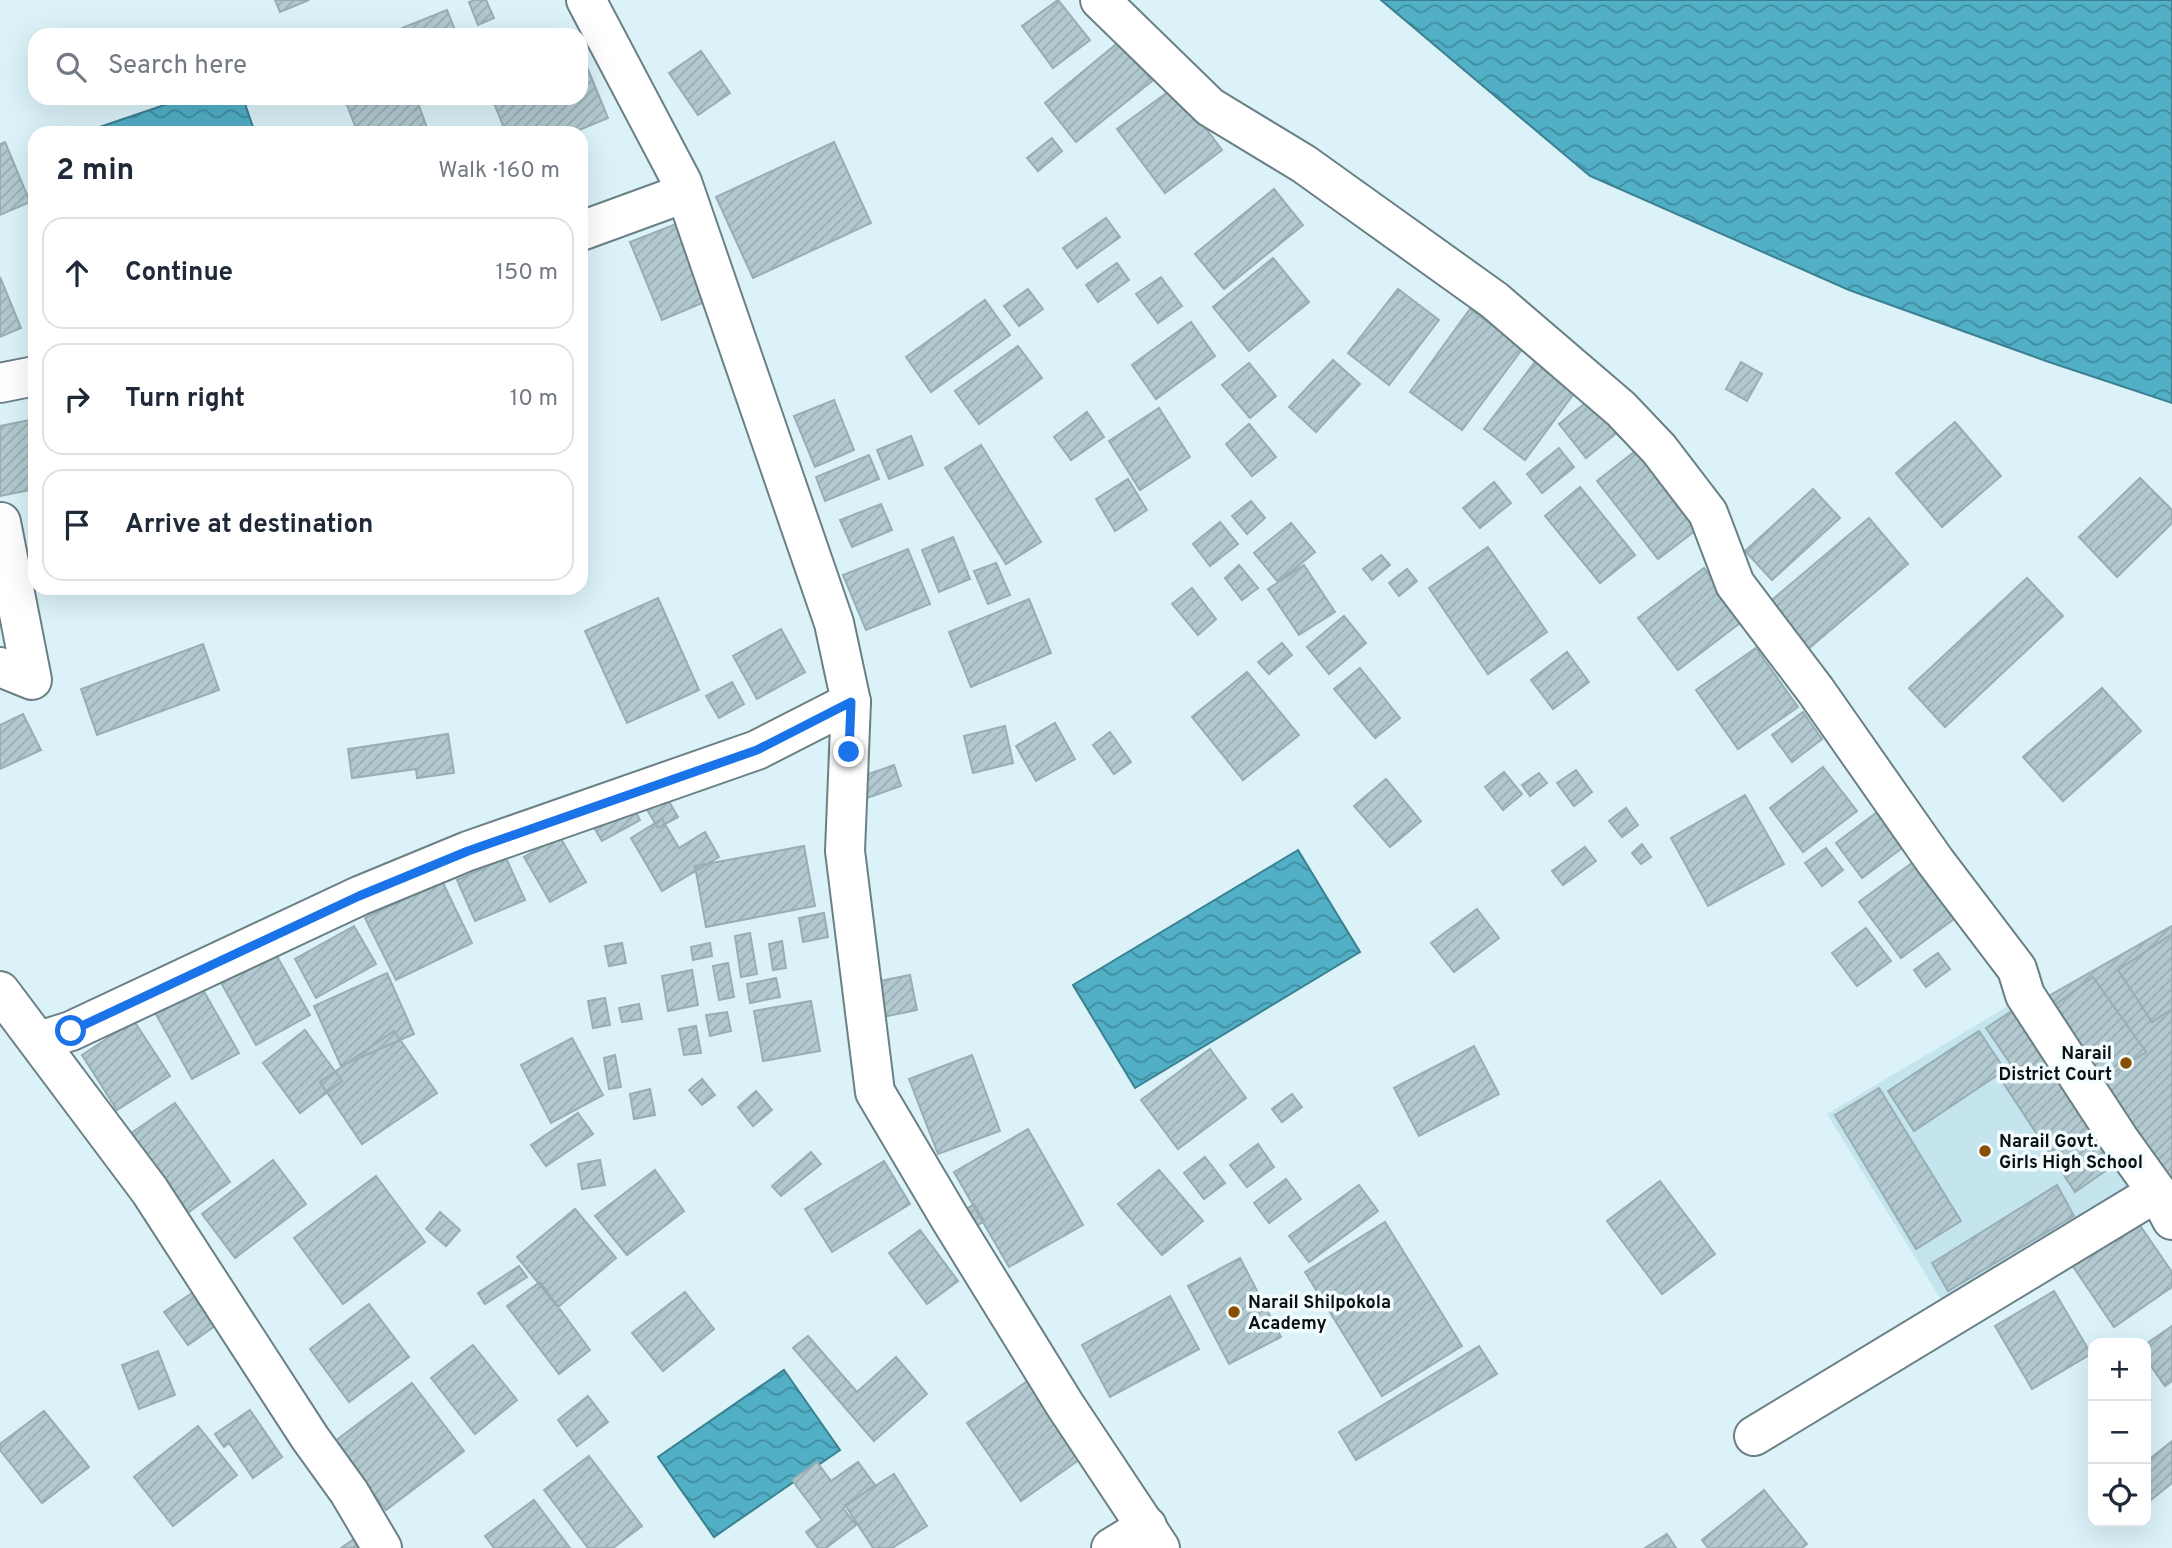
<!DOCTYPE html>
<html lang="en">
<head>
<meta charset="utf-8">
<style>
  :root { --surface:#fff; --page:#f6f6f7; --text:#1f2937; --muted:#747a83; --line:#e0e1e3 }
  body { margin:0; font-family:Overpass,sans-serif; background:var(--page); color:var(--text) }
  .controls { position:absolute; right:21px; bottom:21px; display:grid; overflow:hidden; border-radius:14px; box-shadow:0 7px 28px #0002 }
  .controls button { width:63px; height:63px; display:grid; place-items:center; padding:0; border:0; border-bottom:2px solid var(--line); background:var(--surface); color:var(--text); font:35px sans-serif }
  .stop { position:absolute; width:21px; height:21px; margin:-16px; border:5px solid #1a73e8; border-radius:50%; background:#fff }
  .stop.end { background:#1a73e8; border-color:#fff; box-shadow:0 2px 7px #0008 }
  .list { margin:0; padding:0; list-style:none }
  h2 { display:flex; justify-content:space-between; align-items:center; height:91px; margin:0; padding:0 28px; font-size:30px }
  h2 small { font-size:23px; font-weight:400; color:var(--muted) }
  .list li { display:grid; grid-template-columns:46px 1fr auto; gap:21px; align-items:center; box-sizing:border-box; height:112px; margin:0 14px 14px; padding:0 14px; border:2px solid var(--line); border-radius:21px }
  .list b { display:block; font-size:26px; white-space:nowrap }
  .list em { font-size:23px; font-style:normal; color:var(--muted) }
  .icon { flex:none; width:38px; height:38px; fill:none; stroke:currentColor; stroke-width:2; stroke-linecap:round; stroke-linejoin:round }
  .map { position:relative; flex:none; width:2172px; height:1548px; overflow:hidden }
  .search { position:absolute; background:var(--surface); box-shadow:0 7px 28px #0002; left:28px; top:28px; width:560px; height:77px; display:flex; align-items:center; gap:18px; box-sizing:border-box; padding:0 24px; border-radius:21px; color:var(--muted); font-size:26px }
  .panel { position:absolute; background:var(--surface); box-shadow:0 7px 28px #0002; left:28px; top:126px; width:560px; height:469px; border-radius:21px }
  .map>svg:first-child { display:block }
</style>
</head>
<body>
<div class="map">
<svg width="2172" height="1548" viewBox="0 0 2172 1548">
  <defs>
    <pattern id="water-waves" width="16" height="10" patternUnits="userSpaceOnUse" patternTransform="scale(1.75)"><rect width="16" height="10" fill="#51afc6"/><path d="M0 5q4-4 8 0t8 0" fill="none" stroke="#418da0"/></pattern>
    <pattern id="building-hatch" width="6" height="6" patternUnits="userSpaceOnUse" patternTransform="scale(1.75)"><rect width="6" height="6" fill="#b2c9d0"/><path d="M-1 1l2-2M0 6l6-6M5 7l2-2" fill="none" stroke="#98acb2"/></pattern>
  </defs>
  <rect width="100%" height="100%" fill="#daf2f8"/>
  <path fill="#c4e5ee" d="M 2020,999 L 2144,1187 L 1948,1311 L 1827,1114 Z"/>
  <path fill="url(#water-waves)" stroke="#3b8090" stroke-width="2" d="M 1381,0 L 2172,0 L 2172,403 L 2046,361 L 1849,290 L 1590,176 Z
    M 185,98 L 243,98 L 255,133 L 82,133 Z
    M 1298,850 L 1360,952 L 1135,1088 L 1073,985 Z
    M 784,1370 L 840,1450 L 714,1537 L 658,1457 Z"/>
  <path fill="url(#building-hatch)" stroke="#97aeb5" stroke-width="2" d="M 275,0 L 309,0 L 280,12 Z
    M 475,0 L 486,0 L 494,18 L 478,25 L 469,2 Z
    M 1058,0 L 1090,40 L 1053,68 L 1022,26 Z
    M 447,10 L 457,35 L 405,35 L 402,28 Z
    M 1120,41 L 1152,81 L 1076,142 L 1045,103 Z
    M 701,51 L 730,93 L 698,115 L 669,73 Z
    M 582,55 L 608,118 L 572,133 L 506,133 L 492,98 L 581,98 Z
    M 1175,87 L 1222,150 L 1165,193 L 1117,129 Z
    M 351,98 L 416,98 L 429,133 L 358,133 L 345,100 Z
    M 1052,138 L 1062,151 L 1038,171 L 1027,158 Z
    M 5,142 L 30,202 L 0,215 L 0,144 Z
    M 834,142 L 871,223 L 753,278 L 716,197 Z
    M 1274,189 L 1303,225 L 1224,289 L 1195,254 Z
    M 1106,218 L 1120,237 L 1077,268 L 1063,248 Z
    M 676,224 L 707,301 L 662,320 L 630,242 Z
    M 1273,258 L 1309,302 L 1249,351 L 1213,307 Z
    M 1117,263 L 1129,280 L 1098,302 L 1086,285 Z
    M 0,277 L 21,328 L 0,337 Z
    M 1161,277 L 1182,306 L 1158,323 L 1136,294 Z
    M 1028,289 L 1043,309 L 1019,326 L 1004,306 Z
    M 1398,289 L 1439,320 L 1389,385 L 1348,353 Z
    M 985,300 L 1010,335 L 931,392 L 906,357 Z
    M 1470,309 L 1523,348 L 1462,430 L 1410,392 Z
    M 1191,322 L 1215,356 L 1156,399 L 1132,365 Z
    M 1018,346 L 1042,378 L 979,424 L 955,391 Z
    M 1538,358 L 1578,388 L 1525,460 L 1484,429 Z
    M 1333,360 L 1360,384 L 1316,432 L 1289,407 Z
    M 1741,362 L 1762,374 L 1747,401 L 1726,389 Z
    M 1249,363 L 1276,396 L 1250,418 L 1222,385 Z
    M 1593,397 L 1620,430 L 1586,458 L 1559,424 Z
    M 834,400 L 854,450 L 815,467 L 794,416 Z
    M 1159,408 L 1190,457 L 1140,490 L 1109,441 Z
    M 1087,412 L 1104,437 L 1071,460 L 1054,437 Z
    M 35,419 L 35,489 L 0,496 L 0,426 Z
    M 1955,422 L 2001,476 L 1942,527 L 1896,473 Z
    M 1249,424 L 1276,457 L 1252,476 L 1226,444 Z
    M 911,436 L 923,465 L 889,479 L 877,450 Z
    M 981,445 L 1041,542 L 1006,564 L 945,468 Z
    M 1559,448 L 1574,467 L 1542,493 L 1527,474 Z
    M 1638,449 L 1700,527 L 1658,559 L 1597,481 Z
    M 869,455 L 879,479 L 825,501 L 816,477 Z
    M 2140,478 L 2172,510 L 2172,523 L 2117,577 L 2079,537 Z
    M 1128,479 L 1147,510 L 1115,531 L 1096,499 Z
    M 1494,482 L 1511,503 L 1480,528 L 1463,508 Z
    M 1580,487 L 1635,555 L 1600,583 L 1545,516 Z
    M 1813,489 L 1840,518 L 1772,580 L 1745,551 Z
    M 1251,501 L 1265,518 L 1247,534 L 1232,516 Z
    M 881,504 L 892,530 L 852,547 L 840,520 Z
    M 1869,518 L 1908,564 L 1807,650 L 1767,604 Z
    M 1220,522 L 1238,544 L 1210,566 L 1193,544 Z
    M 1291,523 L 1315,552 L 1278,582 L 1254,553 Z
    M 953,537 L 970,579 L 939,592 L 922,550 Z
    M 1488,547 L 1547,632 L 1488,674 L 1429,588 Z
    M 908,549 L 930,604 L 866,630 L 843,575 Z
    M 1381,555 L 1390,565 L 1372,580 L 1363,569 Z
    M 996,563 L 1010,595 L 988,604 L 974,571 Z
    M 1239,565 L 1258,588 L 1242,600 L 1225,578 Z
    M 1304,565 L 1335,612 L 1299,635 L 1268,589 Z
    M 1704,568 L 1744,620 L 1678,670 L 1638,618 Z
    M 1407,569 L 1417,581 L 1399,596 L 1389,583 Z
    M 2027,578 L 2063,616 L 1945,727 L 1909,688 Z
    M 1192,588 L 1216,619 L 1198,635 L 1172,604 Z
    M 658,598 L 699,690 L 627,723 L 585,631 Z
    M 1029,599 L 1051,653 L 971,687 L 949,632 Z
    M 1344,616 L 1366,643 L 1329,674 L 1307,647 Z
    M 781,629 L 805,672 L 757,699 L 733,656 Z
    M 1282,643 L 1292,655 L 1269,674 L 1258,662 Z
    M 203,644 L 219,690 L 97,735 L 81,689 Z
    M 1756,648 L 1798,707 L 1738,749 L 1696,690 Z
    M 1567,652 L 1589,682 L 1553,709 L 1531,680 Z
    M 1360,668 L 1400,718 L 1375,738 L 1334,689 Z
    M 1247,672 L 1299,735 L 1243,780 L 1192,717 Z
    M 732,682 L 744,704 L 719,718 L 706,696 Z
    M 2102,688 L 2141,731 L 2063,801 L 2023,757 Z
    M 1803,712 L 1822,739 L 1792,762 L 1772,735 Z
    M 23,714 L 41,750 L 0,769 L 0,725 Z
    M 1055,723 L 1075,759 L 1036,781 L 1016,746 Z
    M 1005,726 L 1013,763 L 973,773 L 964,736 Z
    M 1110,732 L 1131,762 L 1114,774 L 1093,745 Z
    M 448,734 L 454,773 L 417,778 L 416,769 L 352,778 L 348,749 Z
    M 894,765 L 901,786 L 867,798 L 860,777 Z
    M 1823,767 L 1857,811 L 1803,852 L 1770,808 Z
    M 1576,770 L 1592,792 L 1574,806 L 1557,783 Z
    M 1504,772 L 1522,794 L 1503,810 L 1485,787 Z
    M 1539,773 L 1547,783 L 1530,796 L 1522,785 Z
    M 1386,779 L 1421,821 L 1390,847 L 1354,806 Z
    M 1745,795 L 1784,864 L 1708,906 L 1671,838 Z
    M 666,796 L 678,817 L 658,828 L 646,808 Z
    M 631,804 L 640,820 L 602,841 L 593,826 Z
    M 1626,808 L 1638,825 L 1622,837 L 1609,821 Z
    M 1880,810 L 1906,845 L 1862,878 L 1836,843 Z
    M 662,819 L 679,848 L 705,832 L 719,857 L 662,891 L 631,838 Z
    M 560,837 L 586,882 L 550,902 L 524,857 Z
    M 1642,844 L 1651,857 L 1641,864 L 1632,853 Z
    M 804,846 L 815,906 L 706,927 L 695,866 Z
    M 1585,847 L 1596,861 L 1563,885 L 1552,871 Z
    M 1826,848 L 1843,870 L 1822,886 L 1805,863 Z
    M 506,858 L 525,900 L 475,921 L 457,880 Z
    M 1912,863 L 1954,919 L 1901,958 L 1859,902 Z
    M 442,881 L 472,943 L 396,980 L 365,918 Z
    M 1477,909 L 1499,938 L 1454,972 L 1431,943 Z
    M 824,913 L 828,937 L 803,942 L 799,918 Z
    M 354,926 L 376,964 L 316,998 L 295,959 Z
    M 2172,926 L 2172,1192 L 2038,1002 Z
    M 1866,928 L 1891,961 L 1857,986 L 1832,953 Z
    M 750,933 L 757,974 L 741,977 L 735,936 Z
    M 2172,934 L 2172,1009 L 2152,1022 L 2118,970 Z
    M 782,941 L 786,968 L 773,970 L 769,944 Z
    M 622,943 L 626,963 L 609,966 L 605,946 Z
    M 710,943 L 712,956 L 693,960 L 691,947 Z
    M 274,951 L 310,1015 L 256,1045 L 220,981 Z
    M 1938,953 L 1950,969 L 1926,987 L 1914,970 Z
    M 728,963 L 734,997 L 719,1000 L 713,966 Z
    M 692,970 L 698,1005 L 668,1011 L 662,976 Z
    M 387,973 L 414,1034 L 341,1066 L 314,1006 Z
    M 910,975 L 917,1010 L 863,1021 L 855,986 Z
    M 2093,977 L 2146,1052 L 2104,1079 L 2051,1008 Z
    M 776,978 L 780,997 L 750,1003 L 747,984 Z
    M 198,981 L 239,1053 L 192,1079 L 152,1007 Z
    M 605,998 L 610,1025 L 593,1028 L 588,1001 Z
    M 811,1001 L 820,1051 L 763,1061 L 754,1011 Z
    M 639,1004 L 642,1019 L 622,1022 L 619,1008 Z
    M 2021,1005 L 2124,1158 L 2075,1192 L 2002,1081 L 2016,1072 L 1986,1028 Z
    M 727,1012 L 731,1031 L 710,1036 L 706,1015 Z
    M 134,1021 L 170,1076 L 117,1110 L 82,1055 Z
    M 696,1026 L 701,1053 L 684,1055 L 679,1029 Z
    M 305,1030 L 342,1081 L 300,1113 L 263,1063 Z
    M 394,1031 L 437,1093 L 362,1144 L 320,1082 Z
    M 1979,1031 L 2005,1070 L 1914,1131 L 1888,1091 Z
    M 572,1038 L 603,1095 L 551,1123 L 521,1065 Z
    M 1474,1046 L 1499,1094 L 1419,1136 L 1394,1088 Z
    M 1210,1049 L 1246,1098 L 1178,1149 L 1141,1100 Z
    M 615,1055 L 621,1087 L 609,1089 L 604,1058 Z
    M 972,1055 L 1000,1131 L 938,1154 L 909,1079 Z
    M 702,1079 L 715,1095 L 702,1105 L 689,1090 Z
    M 1879,1088 L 1961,1221 L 1916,1249 L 1835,1115 Z
    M 650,1089 L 655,1115 L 634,1119 L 630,1094 Z
    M 756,1091 L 772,1110 L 753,1126 L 738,1107 Z
    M 1292,1094 L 1302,1107 L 1282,1122 L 1272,1109 Z
    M 175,1103 L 230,1182 L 186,1214 L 130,1134 Z
    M 578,1113 L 593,1134 L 546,1166 L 531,1145 Z
    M 1028,1129 L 1083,1225 L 1009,1267 L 954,1172 Z
    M 1258,1144 L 1274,1167 L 1247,1187 L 1230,1165 Z
    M 811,1152 L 821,1164 L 781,1196 L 772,1186 Z
    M 1205,1157 L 1225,1183 L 1204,1199 L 1184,1173 Z
    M 273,1160 L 306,1204 L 235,1258 L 202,1214 Z
    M 600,1160 L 605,1185 L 582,1189 L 578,1164 Z
    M 884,1161 L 910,1204 L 832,1252 L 805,1209 Z
    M 655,1170 L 684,1211 L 627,1255 L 595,1216 Z
    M 1159,1170 L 1203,1221 L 1162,1255 L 1118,1204 Z
    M 376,1176 L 425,1242 L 343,1304 L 294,1238 Z
    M 1286,1179 L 1301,1199 L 1269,1223 L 1254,1203 Z
    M 1660,1181 L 1715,1254 L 1662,1294 L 1607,1221 Z
    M 1359,1185 L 1378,1211 L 1309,1262 L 1289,1236 Z
    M 2057,1185 L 2074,1216 L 1948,1291 L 1932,1263 Z
    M 974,1204 L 984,1221 L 965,1234 L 954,1218 Z
    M 575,1209 L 616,1258 L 558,1307 L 517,1257 Z
    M 440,1212 L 460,1230 L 446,1246 L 426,1229 Z
    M 2137,1221 L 2172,1272 L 2172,1287 L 2114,1327 L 2072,1265 Z
    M 1385,1222 L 1462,1346 L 1382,1396 L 1305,1272 Z
    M 920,1230 L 958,1281 L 927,1304 L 889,1253 Z
    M 1240,1258 L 1281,1337 L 1229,1364 L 1188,1286 Z
    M 519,1266 L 527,1277 L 485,1304 L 478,1293 Z
    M 540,1282 L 590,1350 L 559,1374 L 507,1306 Z
    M 202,1286 L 226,1318 L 188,1345 L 164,1312 Z
    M 2054,1291 L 2091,1354 L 2032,1389 L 1995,1326 Z
    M 685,1292 L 714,1329 L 663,1371 L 632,1333 Z
    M 1170,1296 L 1199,1349 L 1110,1397 L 1082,1345 Z
    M 369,1304 L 409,1357 L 349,1402 L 310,1349 Z
    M 2172,1326 L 2172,1381 L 2165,1386 L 2146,1359 L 2146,1344 Z
    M 808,1336 L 857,1392 L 896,1357 L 927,1394 L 874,1441 L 793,1348 Z
    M 473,1345 L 517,1400 L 475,1434 L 431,1378 Z
    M 1479,1346 L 1497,1374 L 1356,1460 L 1339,1432 Z
    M 158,1351 L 175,1395 L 139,1409 L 122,1365 Z
    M 1029,1380 L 1083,1457 L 1021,1501 L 967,1423 Z
    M 412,1383 L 464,1451 L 386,1510 L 334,1442 Z
    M 588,1396 L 608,1422 L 577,1446 L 558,1420 Z
    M 250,1410 L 282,1457 L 253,1478 L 229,1443 L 224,1447 L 215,1434 Z
    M 44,1411 L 89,1467 L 42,1503 L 0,1450 L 0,1444 Z
    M 198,1426 L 237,1475 L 173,1526 L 134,1477 Z
    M 2172,1441 L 2172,1483 L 2146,1504 L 2146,1462 Z
    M 589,1456 L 642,1526 L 613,1548 L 588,1548 L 544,1490 Z
    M 817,1462 L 831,1481 L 858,1462 L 875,1485 L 843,1508 L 856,1525 L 826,1548 L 818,1548 L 806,1532 L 822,1520 L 792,1480 Z
    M 894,1474 L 927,1526 L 892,1548 L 873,1548 L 845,1505 Z
    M 1764,1490 L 1807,1544 L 1802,1548 L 1708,1548 L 1702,1540 Z
    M 534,1500 L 570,1548 L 494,1548 L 485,1536 Z
    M 1667,1534 L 1676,1548 L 1645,1548 Z
    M 354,1539 L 361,1548 L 341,1548 Z"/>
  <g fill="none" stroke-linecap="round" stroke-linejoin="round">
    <g stroke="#6a8086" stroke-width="42">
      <path id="street" d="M 1100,0 L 1210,107 L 1304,164 L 1494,300 L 1621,409 L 1659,449 L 1708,513 L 1735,584 L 1816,691 L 1935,861 L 2017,969 L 2025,995 L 2119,1139 L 2157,1192 L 2172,1220
        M 581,231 L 685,193
        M 0,383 L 35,376
        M 0,667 L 32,680 L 1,522
        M 0,991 L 150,1191 L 310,1438 L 349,1492 L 382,1548
        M 39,1041 L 71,1031 L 359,896 L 468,851 L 757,750 L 851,702
        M 1754,1436 L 2157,1192
        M 1111,1548 L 1147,1526"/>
    </g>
    <g stroke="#6a8086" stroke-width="42">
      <path id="secondary" d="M 586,0 L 682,182 L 834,623 L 851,702 L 845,851 L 875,1092 L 949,1217 L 1065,1405 L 1160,1548"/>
    </g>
    <use href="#street" stroke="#fff" stroke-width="38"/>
    <use href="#secondary" stroke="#fff" stroke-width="38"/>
  </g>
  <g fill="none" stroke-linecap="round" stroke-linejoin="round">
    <path stroke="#1a73e8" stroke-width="9" d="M 71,1031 L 359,896 L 468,851 L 757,750 L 851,702 L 849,752"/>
  </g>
  <g fill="#875000" stroke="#f2fcff" stroke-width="2.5">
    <circle cx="2126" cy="1063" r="7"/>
    <circle cx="1985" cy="1151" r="7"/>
    <circle cx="1234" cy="1312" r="7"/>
  </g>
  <g text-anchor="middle" stroke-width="7" stroke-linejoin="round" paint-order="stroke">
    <g font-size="18" font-weight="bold" fill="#091113" stroke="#f2fcff" text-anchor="start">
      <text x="2112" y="1059" text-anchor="end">Narail<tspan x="2112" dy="21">District Court</tspan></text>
      <text x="1999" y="1147">Narail Govt.<tspan x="1999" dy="21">Girls High School</tspan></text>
      <text x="1248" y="1308">Narail Shilpokola<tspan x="1248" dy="21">Academy</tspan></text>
    </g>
  </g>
</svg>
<div class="controls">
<button>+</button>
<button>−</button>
<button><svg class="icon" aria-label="locate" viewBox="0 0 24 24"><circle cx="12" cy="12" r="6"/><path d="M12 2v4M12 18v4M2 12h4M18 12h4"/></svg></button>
</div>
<div class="stop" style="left:71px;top:1031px"></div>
<div class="stop end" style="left:849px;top:752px"></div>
<div class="search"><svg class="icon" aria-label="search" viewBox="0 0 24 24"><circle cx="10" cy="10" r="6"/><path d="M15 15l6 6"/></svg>Search here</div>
<section class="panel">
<h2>2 min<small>Walk · 160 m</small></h2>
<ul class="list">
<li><svg class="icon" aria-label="ahead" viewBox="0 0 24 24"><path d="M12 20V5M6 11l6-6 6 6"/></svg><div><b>Continue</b></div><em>150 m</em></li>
<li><svg class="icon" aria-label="right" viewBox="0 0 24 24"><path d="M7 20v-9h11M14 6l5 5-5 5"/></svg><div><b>Turn right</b></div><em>10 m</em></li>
<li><svg class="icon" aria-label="arrive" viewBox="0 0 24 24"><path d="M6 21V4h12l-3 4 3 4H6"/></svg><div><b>Arrive at destination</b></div></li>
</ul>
</section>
</div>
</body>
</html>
